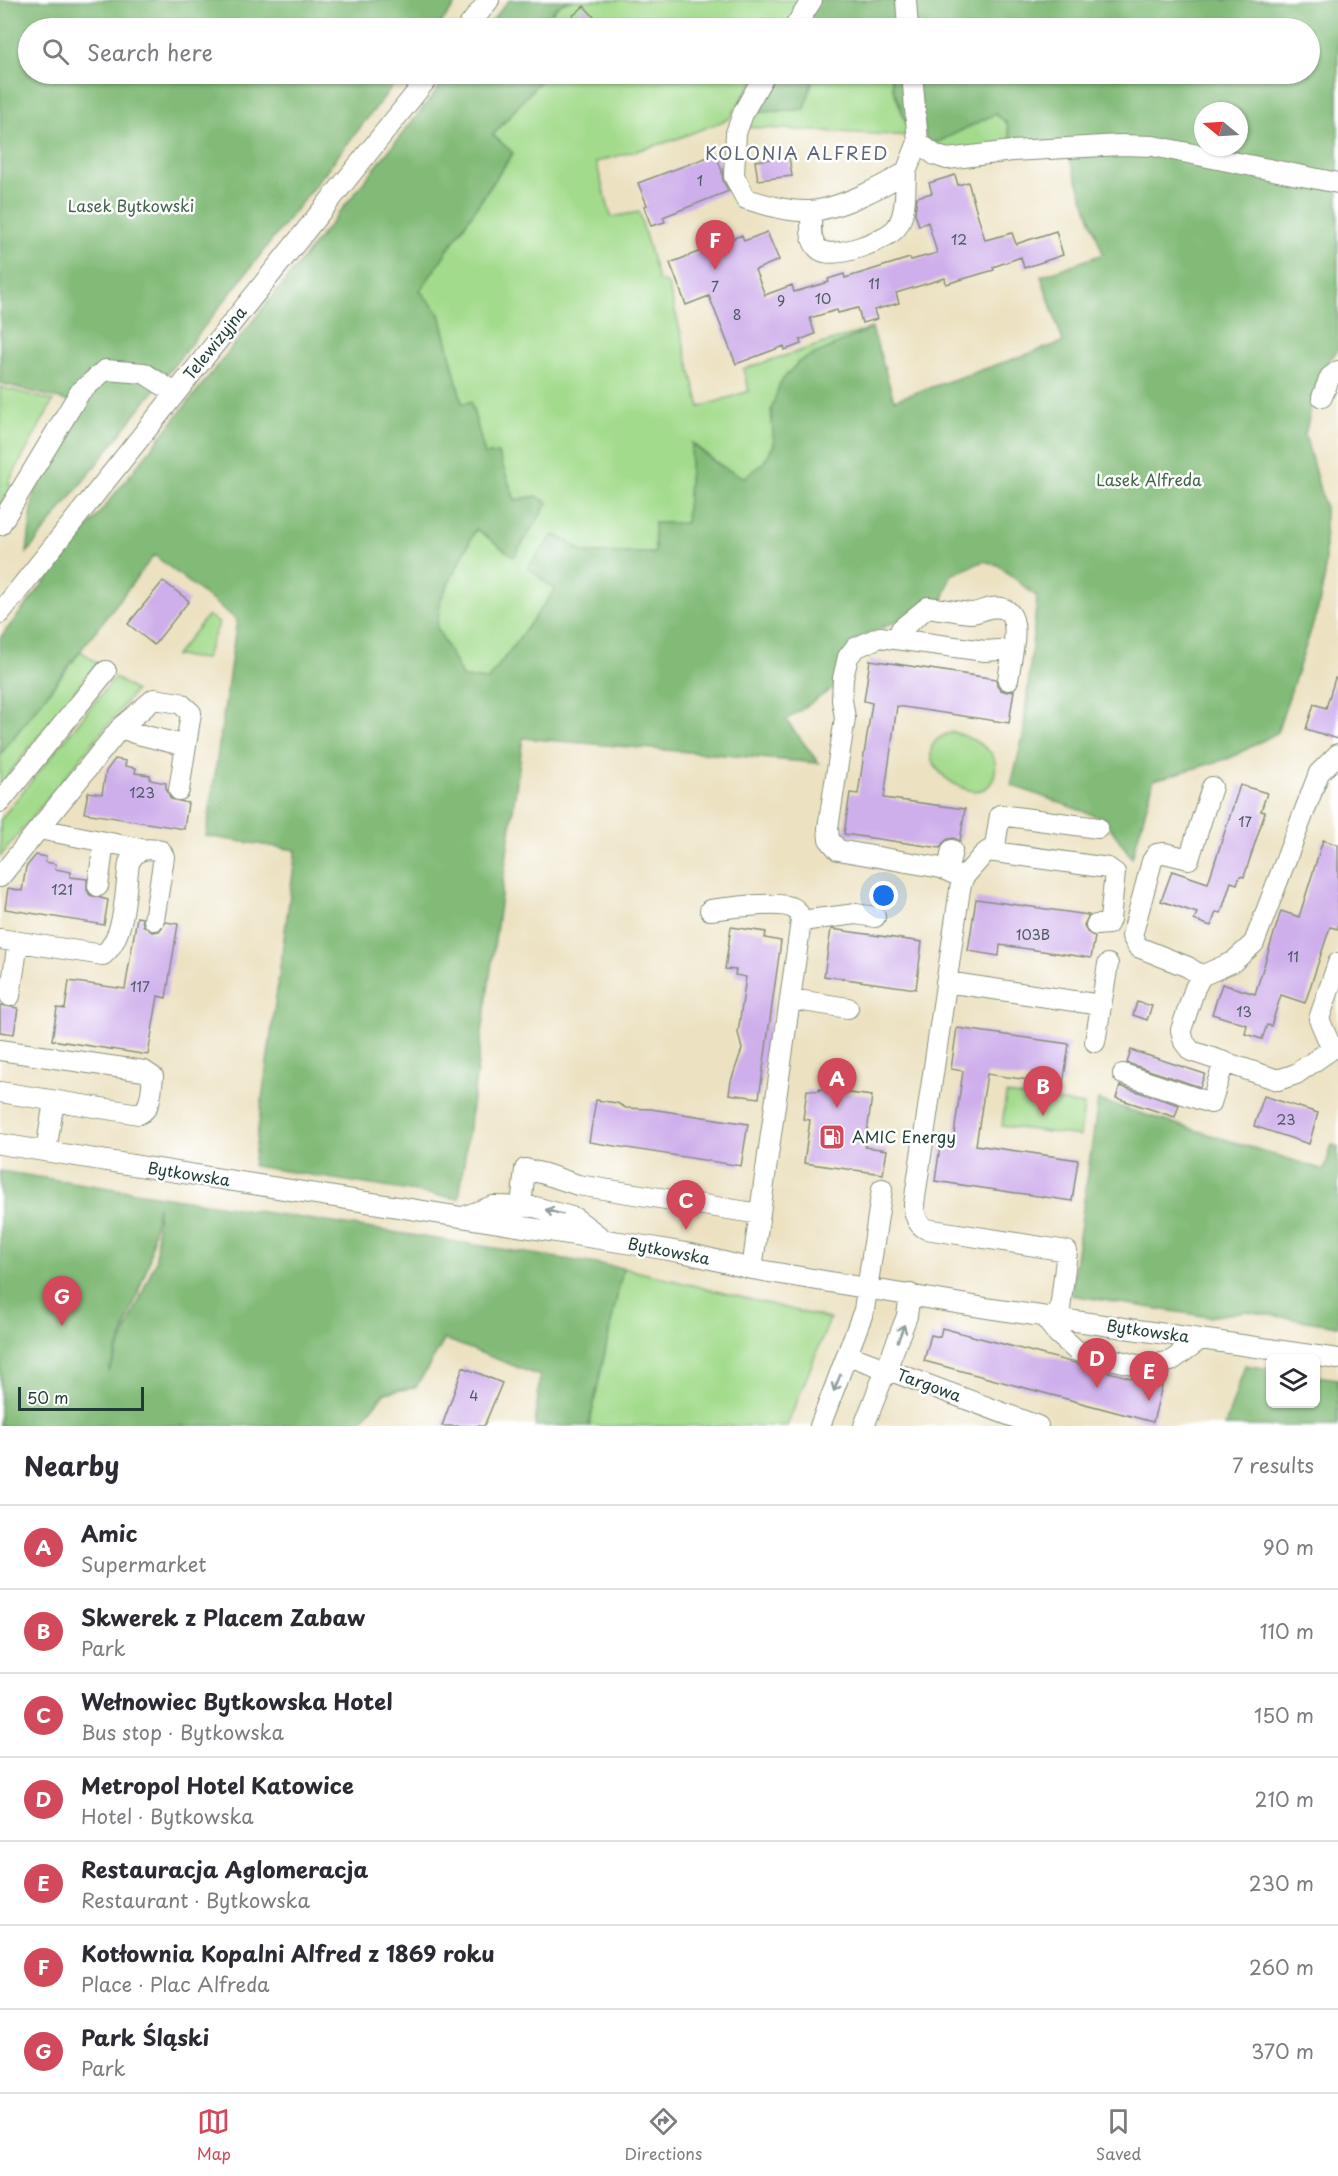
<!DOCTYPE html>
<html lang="en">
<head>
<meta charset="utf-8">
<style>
  :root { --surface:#fff; --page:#f7f7f7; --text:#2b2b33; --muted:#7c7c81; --line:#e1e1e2; --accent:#d1495b }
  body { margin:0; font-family:"Playpen Sans",sans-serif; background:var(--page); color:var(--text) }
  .controls { position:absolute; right:18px; bottom:18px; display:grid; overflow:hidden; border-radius:9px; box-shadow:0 2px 4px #0004 }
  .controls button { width:54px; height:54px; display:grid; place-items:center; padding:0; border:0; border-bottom:2px solid var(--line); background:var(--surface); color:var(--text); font:30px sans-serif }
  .compass { position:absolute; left:1194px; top:102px; width:54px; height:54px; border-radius:50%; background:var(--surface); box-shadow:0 2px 4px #0004; rotate:288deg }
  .scale { position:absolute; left:18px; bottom:15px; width:126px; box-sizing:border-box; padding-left:6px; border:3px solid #1f3d34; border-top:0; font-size:16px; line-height:21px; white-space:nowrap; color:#1f3d34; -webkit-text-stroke:4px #fff; paint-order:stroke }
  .you { position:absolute; left:884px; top:896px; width:21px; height:21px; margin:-15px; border:4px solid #fff; border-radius:50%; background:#1a73e8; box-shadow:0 0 0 9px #1a73e833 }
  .badge { display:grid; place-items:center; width:39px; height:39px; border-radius:50%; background:var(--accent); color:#fff; font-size:20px; font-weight:700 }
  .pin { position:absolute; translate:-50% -50px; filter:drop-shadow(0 2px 3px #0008) }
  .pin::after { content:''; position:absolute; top:32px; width:21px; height:18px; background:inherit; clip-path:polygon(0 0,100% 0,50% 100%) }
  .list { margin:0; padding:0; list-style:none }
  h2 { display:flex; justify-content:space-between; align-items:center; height:78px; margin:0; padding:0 24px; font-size:26px }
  h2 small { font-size:20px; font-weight:400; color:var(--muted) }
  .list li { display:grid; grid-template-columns:39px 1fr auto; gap:18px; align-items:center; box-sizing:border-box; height:84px; padding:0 24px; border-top:2px solid var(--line) }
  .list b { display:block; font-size:22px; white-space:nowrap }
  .list p { margin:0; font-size:20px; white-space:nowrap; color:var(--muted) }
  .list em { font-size:20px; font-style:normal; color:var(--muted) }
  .icon { flex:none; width:33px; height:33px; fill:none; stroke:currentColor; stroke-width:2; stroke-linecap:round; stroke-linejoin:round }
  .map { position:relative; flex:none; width:1338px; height:1426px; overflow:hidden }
  .search { position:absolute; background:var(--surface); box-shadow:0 2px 4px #0004; left:18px; right:18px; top:18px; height:66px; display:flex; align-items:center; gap:15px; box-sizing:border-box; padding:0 21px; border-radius:33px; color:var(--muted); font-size:22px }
  .sheet { height:666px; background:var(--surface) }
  nav { display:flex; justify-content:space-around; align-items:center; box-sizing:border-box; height:84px; border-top:2px solid var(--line); background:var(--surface); font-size:16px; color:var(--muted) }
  nav a { display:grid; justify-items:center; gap:3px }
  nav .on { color:var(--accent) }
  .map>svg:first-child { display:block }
</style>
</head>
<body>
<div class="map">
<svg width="1338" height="1426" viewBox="0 0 1338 1426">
  <rect width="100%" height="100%" fill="#fff"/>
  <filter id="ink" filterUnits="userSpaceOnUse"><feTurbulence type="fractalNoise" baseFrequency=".0167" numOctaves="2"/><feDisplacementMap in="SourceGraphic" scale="12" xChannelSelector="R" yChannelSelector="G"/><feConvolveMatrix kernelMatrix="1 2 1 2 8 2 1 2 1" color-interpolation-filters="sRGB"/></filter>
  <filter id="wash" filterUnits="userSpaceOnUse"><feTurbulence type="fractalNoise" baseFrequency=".008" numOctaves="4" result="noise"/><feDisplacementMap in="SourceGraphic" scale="24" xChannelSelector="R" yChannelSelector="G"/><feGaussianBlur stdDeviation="1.35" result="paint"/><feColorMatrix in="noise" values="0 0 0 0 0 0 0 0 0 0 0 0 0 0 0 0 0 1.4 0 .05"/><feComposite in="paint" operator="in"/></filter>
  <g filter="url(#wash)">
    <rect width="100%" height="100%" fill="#ece2c2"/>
    <path fill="#a3db8c" stroke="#618c60" stroke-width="1.5" d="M 574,0 L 800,0 L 803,1 L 786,28 L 547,28 C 550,12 556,2 574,0 Z
      M 546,74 L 758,74 L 729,119 L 671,141 L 596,162 L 611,217 L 639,212 L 658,280 L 668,284 L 700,407 L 749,391 L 743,369 L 872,328 L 798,362 L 780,383 L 774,429 L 774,445 L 764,462 L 745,477 C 723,470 710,457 692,443 L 686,524 L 655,553 L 583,553 L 570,542 L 555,590 L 488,680 L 463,678 L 436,627 L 441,599 L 476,529 L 537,496 L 515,500 L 498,453 L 485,455 L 471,402 L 462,403 L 440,314 L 420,291 L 513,153 L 493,135 Z
      M 814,74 L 891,74 L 893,88 L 911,136 L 746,127 L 748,113 L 804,109 Z
      M 995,114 L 1007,123 L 1012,146 L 955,156 L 926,142 Z
      M 0,387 L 53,401 L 8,484 L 14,487 L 0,506 Z
      M 208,615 L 219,623 L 205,659 L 175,656 Z
      M 81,651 L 97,663 L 0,785 L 0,755 Z
      M 115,677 L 135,691 L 0,857 L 0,820 Z
      M 953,732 C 965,735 981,743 990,752 C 1000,762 996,786 981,790 C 955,797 900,747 953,732 Z
      M 1006,1094 L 1084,1105 L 1080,1136 L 1002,1126 Z
      M 623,1268 L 830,1319 L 787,1426 L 589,1426 Z"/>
    <path fill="#82bb78" stroke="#507c56" stroke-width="1.5" fill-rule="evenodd" d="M 0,0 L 459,0 L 437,28 L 28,28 L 28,74 L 402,74 L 27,553 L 35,483 L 85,406 L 0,383 Z
      M 509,0 L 574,0 C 556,2 550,12 547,28 L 486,28 Z
      M 812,0 L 901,0 L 903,28 L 796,28 Z
      M 913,0 L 1338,0 L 1338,350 L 1319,372 L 1305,435 L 1325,508 L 1325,575 L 1318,609 L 1277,733 L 1230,758 L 1154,780 L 1132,858 L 1104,819 L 1011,785 L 1023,737 L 1037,597 L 998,565 L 984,561 L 951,575 L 943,599 L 926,601 L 908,616 L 857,639 L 836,686 L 786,720 L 819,763 L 523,738 L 459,1199 L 253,1166 L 296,850 L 206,836 L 237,620 L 154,555 L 0,755 L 0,638 L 450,74 L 546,74 L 493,135 L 513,153 L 420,291 L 440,314 L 462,403 L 471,402 L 485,455 L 498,453 L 515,500 L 537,496 L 548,503 L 514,557 L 476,529 L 441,599 L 437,627 L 463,678 L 488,680 L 555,590 L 528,568 L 553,535 L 570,542 L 584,553 L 655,553 L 654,523 L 686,523 L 692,443 C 708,458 723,470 745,477 L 764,462 L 774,445 L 771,410 L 780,383 L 798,362 L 872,328 L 894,400 L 1063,342 L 1041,276 L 1103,254 L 1064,143 L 1012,146 L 1007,123 L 995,114 L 938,142 L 926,142 L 917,74 L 1310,74 L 1310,28 L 914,28 ZM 1203,111 L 1239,111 L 1239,147 L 1203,147 Z
      M 771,74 L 814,74 L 805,109 L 748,113 Z
      M 891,74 L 907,74 L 911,136 L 893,88 Z
      M 1098,1100 L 1324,1170 L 1332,1145 L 1338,1147 L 1338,1326 L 1246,1311 L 1209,1317 L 1071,1295 Z
      M 0,1171 L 623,1268 L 589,1426 L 535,1426 L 540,1376 L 445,1339 L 416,1387 L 385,1393 L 357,1426 L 0,1426 ZM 158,1205 L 156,1260 L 109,1372 L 149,1262 Z
      M 1245,1365 L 1270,1369 L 1270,1404 L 1316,1404 L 1316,1376 L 1338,1379 L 1338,1426 L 1225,1426 Z"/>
    <g id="blocks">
      <path fill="#ceaeeb" d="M 584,6 L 594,17 L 582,28 L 559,28 Z
        M 716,154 L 722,171 L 723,181 L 729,191 L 663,217 L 665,222 L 651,226 L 644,206 L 647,205 L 638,183 Z
        M 789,157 L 792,176 L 758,180 L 755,161 Z
        M 955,175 L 958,185 L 968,182 L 985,240 L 1012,233 L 1016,244 L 1056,231 L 1063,255 L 1024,268 L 1021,257 L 993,267 L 994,270 L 946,284 L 945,278 L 896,293 L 899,303 L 874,310 L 877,319 L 862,323 L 858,308 L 838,313 L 837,310 L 810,318 L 815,334 L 800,340 L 801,344 L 785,350 L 784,346 L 736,364 L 709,296 L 686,305 L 670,263 L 742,235 L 744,241 L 767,232 L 779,260 L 755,270 L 765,295 L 792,285 L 794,292 L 829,282 L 828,279 L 844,274 L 845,278 L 910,258 L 911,260 L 937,253 L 928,222 L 919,226 L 915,213 L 917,197 L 932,193 L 929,183 Z
        M 163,581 L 189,601 L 154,645 L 128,624 Z
        M 870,660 L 996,679 L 997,685 L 1001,690 L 1007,692 L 1014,690 L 1009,723 L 897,706 L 884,798 L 965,809 L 960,841 L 954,838 L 948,839 L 943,843 L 940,848 L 844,834 L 850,793 L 858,794 L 865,748 L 872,703 L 864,701 Z
        M 1335,678 L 1338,678 L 1338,739 L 1306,729 L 1314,704 L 1326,708 Z
        M 115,759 L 126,761 L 125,766 L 136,768 L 135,773 L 150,775 L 150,780 L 166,783 L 166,788 L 171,799 L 188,803 L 184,829 L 84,813 L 88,792 L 102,794 L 106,771 Z
        M 1240,785 L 1267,793 L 1261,811 L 1265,812 L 1244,877 L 1240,876 L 1237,884 L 1231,882 L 1221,913 L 1216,912 L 1211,926 L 1194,920 L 1197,913 L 1161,901 L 1172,871 L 1208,883 Z
        M 1323,840 L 1338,845 L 1338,929 L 1330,927 L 1305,1003 L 1281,995 L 1271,1026 L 1267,1025 L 1262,1039 L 1245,1034 L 1247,1025 L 1212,1014 L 1222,984 L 1255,994 L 1281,911 L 1299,917 Z
        M 36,855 L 46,857 L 45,862 L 56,864 L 55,869 L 71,872 L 70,877 L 87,879 L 87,890 L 90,895 L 108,900 L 104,925 L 5,909 L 8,888 L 22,891 L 26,867 Z
        M 976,899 L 1089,915 L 1084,925 L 1087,932 L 1095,937 L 1091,958 L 1000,945 L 999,956 L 968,951 Z
        M 137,917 L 142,918 L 143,925 L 152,932 L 159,931 L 166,922 L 178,924 L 166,998 L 158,996 L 148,1055 L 52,1040 L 57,1008 L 65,1009 L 69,981 L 125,989 Z
        M 731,927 L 766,932 L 765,938 L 781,941 L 759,1098 L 729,1094 L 731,1081 L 742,1049 L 738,1033 L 746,977 L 735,975 L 736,970 L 725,969 Z
        M 831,929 L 922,942 L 916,989 L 824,976 Z
        M 1137,1002 L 1152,1006 L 1147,1020 L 1133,1015 Z
        M 0,1005 L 18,1008 L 14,1034 L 0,1032 Z
        M 957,1028 L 1069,1044 L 1063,1085 L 987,1074 L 976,1145 L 1078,1160 L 1072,1201 L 935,1181 L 941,1140 L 953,1142 L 958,1106 L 963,1071 L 951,1069 Z
        M 1131,1050 L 1205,1074 L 1200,1087 L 1127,1063 Z
        M 1120,1086 L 1179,1105 L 1175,1117 L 1116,1098 Z
        M 819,1089 L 872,1096 L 865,1147 L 887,1150 L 883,1174 L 804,1163 L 810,1120 L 803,1119 L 807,1090 L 819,1091 Z
        M 1264,1096 L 1318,1113 L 1309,1144 L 1254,1126 Z
        M 596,1100 L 617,1103 L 626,1108 L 651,1109 L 748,1124 L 741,1166 L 589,1142 Z
        M 942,1328 L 1162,1386 L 1153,1422 L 924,1361 L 931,1335 L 940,1337 Z
        M 463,1367 L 502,1383 L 484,1426 L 442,1426 Z"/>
    </g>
  </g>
  <g filter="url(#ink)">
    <use href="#blocks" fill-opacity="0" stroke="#86907b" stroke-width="1.5"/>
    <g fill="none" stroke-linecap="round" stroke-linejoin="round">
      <g stroke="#86907b" stroke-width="22">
        <path id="minor" d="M 906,0 L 908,28
          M 467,28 L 489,0
          M 794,28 L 812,0
          M 765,74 L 744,111 L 736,133 L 734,176 L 746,199 C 767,205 788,212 810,211 C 839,209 882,187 906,172 L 918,142 L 912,74
          M 918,142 L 935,155 L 947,159 L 1012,151 L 1121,145 L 1153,146 L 1338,183
          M 812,211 C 811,223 808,242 820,250 C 834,260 888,240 897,227 C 907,212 905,188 906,172
          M 1322,397 L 1330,377 L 1338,371
          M 0,525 L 80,392 L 105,370 L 144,373 L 175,393
          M 0,613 L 431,74
          M 897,639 L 901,629 L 928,607 C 943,609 957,612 971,613 C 978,613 984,609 990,608 C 1018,603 1016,631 1013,649 L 985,651 L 880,637 L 855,648 L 848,657 L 843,678 L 842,700 L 845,718 L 828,828 L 829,839 L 838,850 L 941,868 L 963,878 L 960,889 L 914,1204 C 914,1214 917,1224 926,1229 L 1067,1251 L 1059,1318
          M 1008,680 L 1013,649
          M 121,727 L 134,733 L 186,746
          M 1338,754 L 1319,773 L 1254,943 L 1233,962 L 1201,976 L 1195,988 L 1181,1030 L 1184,1042 L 1191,1051 L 1278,1080 L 1296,1074 L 1332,1049 L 1338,1047
          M 0,802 L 106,671
          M 39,829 L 141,849
          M 994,852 L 1000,815 L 1098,828
          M 948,870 L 952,850
          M 0,877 L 121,727 L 154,699 L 180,703 L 191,713 L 179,790
          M 963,878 L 983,855 L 988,851 L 1108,868 L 1115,873 L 1110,919 L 1108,924 L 1096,925
          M 98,886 L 104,842
          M 710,910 C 727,908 782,900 795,909 C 799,912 800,916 801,921 L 752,1269
          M 801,921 L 856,914 L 875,917
          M 0,939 L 103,955 C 126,937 125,890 129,863 C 136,849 146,847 161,851 L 164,857 L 154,920
          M 1201,976 L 1188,967 L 1138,947 L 1132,936 L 1152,861 L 1157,854 L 1164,853 L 1189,859 L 1212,787
          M 946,982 L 1101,1005
          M 10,996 L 18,942
          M 791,999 L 848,1008
          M 1095,1042 L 1108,964
          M 1332,1049 L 1319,1019 L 1338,963
          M 0,1050 L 144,1071 L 153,1077 C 151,1090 152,1108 139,1114 L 0,1092
          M 1123,1074 L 1211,1103 L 1224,1062
          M 0,1144 L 651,1247 L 691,1254 L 752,1269 L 986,1308 L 1338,1359
          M 46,1151 L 54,1101
          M 521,1206 L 525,1169 L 545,1174 L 578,1185 L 760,1214
          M 463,1217 L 493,1206 L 535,1207 L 575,1218 L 603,1239
          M 1044,1317 L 1056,1332 L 1077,1351 L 1145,1367 L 1171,1361 L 1201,1339
          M 848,1355 L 1038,1426
          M 820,1426 L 864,1310 L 882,1189
          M 864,1426 L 907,1316 L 910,1294"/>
      </g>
      <use href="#minor" stroke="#fff" stroke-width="20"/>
    </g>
    <defs><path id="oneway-shaft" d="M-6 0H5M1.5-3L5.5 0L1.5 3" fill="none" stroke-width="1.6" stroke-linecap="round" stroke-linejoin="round" transform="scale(1.5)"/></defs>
    <g stroke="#8f9e9a">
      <use href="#oneway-shaft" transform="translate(554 1212) rotate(-165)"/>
      <use href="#oneway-shaft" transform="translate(901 1333) rotate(-69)"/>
      <use href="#oneway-shaft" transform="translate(837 1383) rotate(112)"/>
    </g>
  </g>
  <defs>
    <g id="fuel-square" transform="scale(1.35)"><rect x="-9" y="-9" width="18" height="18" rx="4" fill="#d1495b" stroke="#fff"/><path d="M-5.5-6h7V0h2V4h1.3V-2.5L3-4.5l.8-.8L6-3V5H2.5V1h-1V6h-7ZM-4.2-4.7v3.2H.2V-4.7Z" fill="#fff"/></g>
  </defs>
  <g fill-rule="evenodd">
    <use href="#fuel-square" x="832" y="1137"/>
  </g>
  <g text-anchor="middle" stroke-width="5" stroke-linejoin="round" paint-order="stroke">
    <g font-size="14" fill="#4b5962">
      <text x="700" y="186">1</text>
      <text x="959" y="245">12</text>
      <text x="874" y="289">11</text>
      <text x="715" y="292">7</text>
      <text x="823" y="304">10</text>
      <text x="781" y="306">9</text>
      <text x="737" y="320">8</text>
      <text x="142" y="798">123</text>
      <text x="1245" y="827">17</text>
      <text x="62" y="895">121</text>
      <text x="1033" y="940">103B</text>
      <text x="1293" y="962">11</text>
      <text x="140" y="992">117</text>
      <text x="1244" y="1017">13</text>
      <text x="1286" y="1125">23</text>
      <text x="474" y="1401">4</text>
    </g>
    <g font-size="16" fill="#40644a" stroke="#fff">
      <text x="131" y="212">Lasek Bytkowski</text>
      <text x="1149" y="486">Lasek Alfreda</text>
    </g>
    <g font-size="16" fill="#1f3d34" stroke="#fff">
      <text transform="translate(215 343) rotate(-51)" y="6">Telewizyjna</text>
      <text transform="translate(189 1174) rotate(9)" y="6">Bytkowska</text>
      <text transform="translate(669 1251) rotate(11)" y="6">Bytkowska</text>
      <text transform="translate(1148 1331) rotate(8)" y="6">Bytkowska</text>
      <text transform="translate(929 1385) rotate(20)" y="6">Targowa</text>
    </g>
    <g font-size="16" fill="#1f3d34" stroke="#fff" text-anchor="start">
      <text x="852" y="1143">AMIC Energy</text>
    </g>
    <g font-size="18" letter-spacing="1.5" fill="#5c6574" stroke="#fff">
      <text x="797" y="160">KOLONIA ALFRED</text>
    </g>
  </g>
</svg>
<div class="controls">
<button><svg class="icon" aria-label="layers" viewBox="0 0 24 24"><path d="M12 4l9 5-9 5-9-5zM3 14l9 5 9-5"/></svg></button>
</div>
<svg class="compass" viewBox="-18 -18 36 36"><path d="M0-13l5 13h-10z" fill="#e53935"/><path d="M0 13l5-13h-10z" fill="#7c7c81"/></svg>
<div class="scale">50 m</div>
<div class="you"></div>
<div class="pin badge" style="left:837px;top:1108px">A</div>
<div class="pin badge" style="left:1043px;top:1116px">B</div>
<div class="pin badge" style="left:686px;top:1230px">C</div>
<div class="pin badge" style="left:1097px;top:1388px">D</div>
<div class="pin badge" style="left:1149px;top:1401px">E</div>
<div class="pin badge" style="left:715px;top:270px">F</div>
<div class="pin badge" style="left:62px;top:1326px">G</div>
<div class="search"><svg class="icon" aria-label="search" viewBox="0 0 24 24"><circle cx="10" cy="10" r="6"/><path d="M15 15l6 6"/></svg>Search here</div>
</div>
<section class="sheet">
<h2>Nearby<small>7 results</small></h2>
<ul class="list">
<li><span class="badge">A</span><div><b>Amic</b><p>Supermarket</p></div><em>90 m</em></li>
<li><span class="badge">B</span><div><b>Skwerek z Placem Zabaw</b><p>Park</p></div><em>110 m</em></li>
<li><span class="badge">C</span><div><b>Wełnowiec Bytkowska Hotel</b><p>Bus stop · Bytkowska</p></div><em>150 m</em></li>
<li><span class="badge">D</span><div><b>Metropol Hotel Katowice</b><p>Hotel · Bytkowska</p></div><em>210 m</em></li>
<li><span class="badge">E</span><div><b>Restauracja Aglomeracja</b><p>Restaurant · Bytkowska</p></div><em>230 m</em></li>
<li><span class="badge">F</span><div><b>Kotłownia Kopalni Alfred z 1869 roku</b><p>Place · Plac Alfreda</p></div><em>260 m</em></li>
<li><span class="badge">G</span><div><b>Park Śląski</b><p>Park</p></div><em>370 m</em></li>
</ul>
</section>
<nav>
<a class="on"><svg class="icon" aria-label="map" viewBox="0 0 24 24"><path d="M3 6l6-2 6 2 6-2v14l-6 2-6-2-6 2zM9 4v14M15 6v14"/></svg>Map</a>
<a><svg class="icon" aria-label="directions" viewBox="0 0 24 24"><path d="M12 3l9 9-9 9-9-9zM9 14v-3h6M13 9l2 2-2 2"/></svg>Directions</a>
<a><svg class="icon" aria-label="saved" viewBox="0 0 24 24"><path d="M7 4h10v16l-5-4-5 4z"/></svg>Saved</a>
</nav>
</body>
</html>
